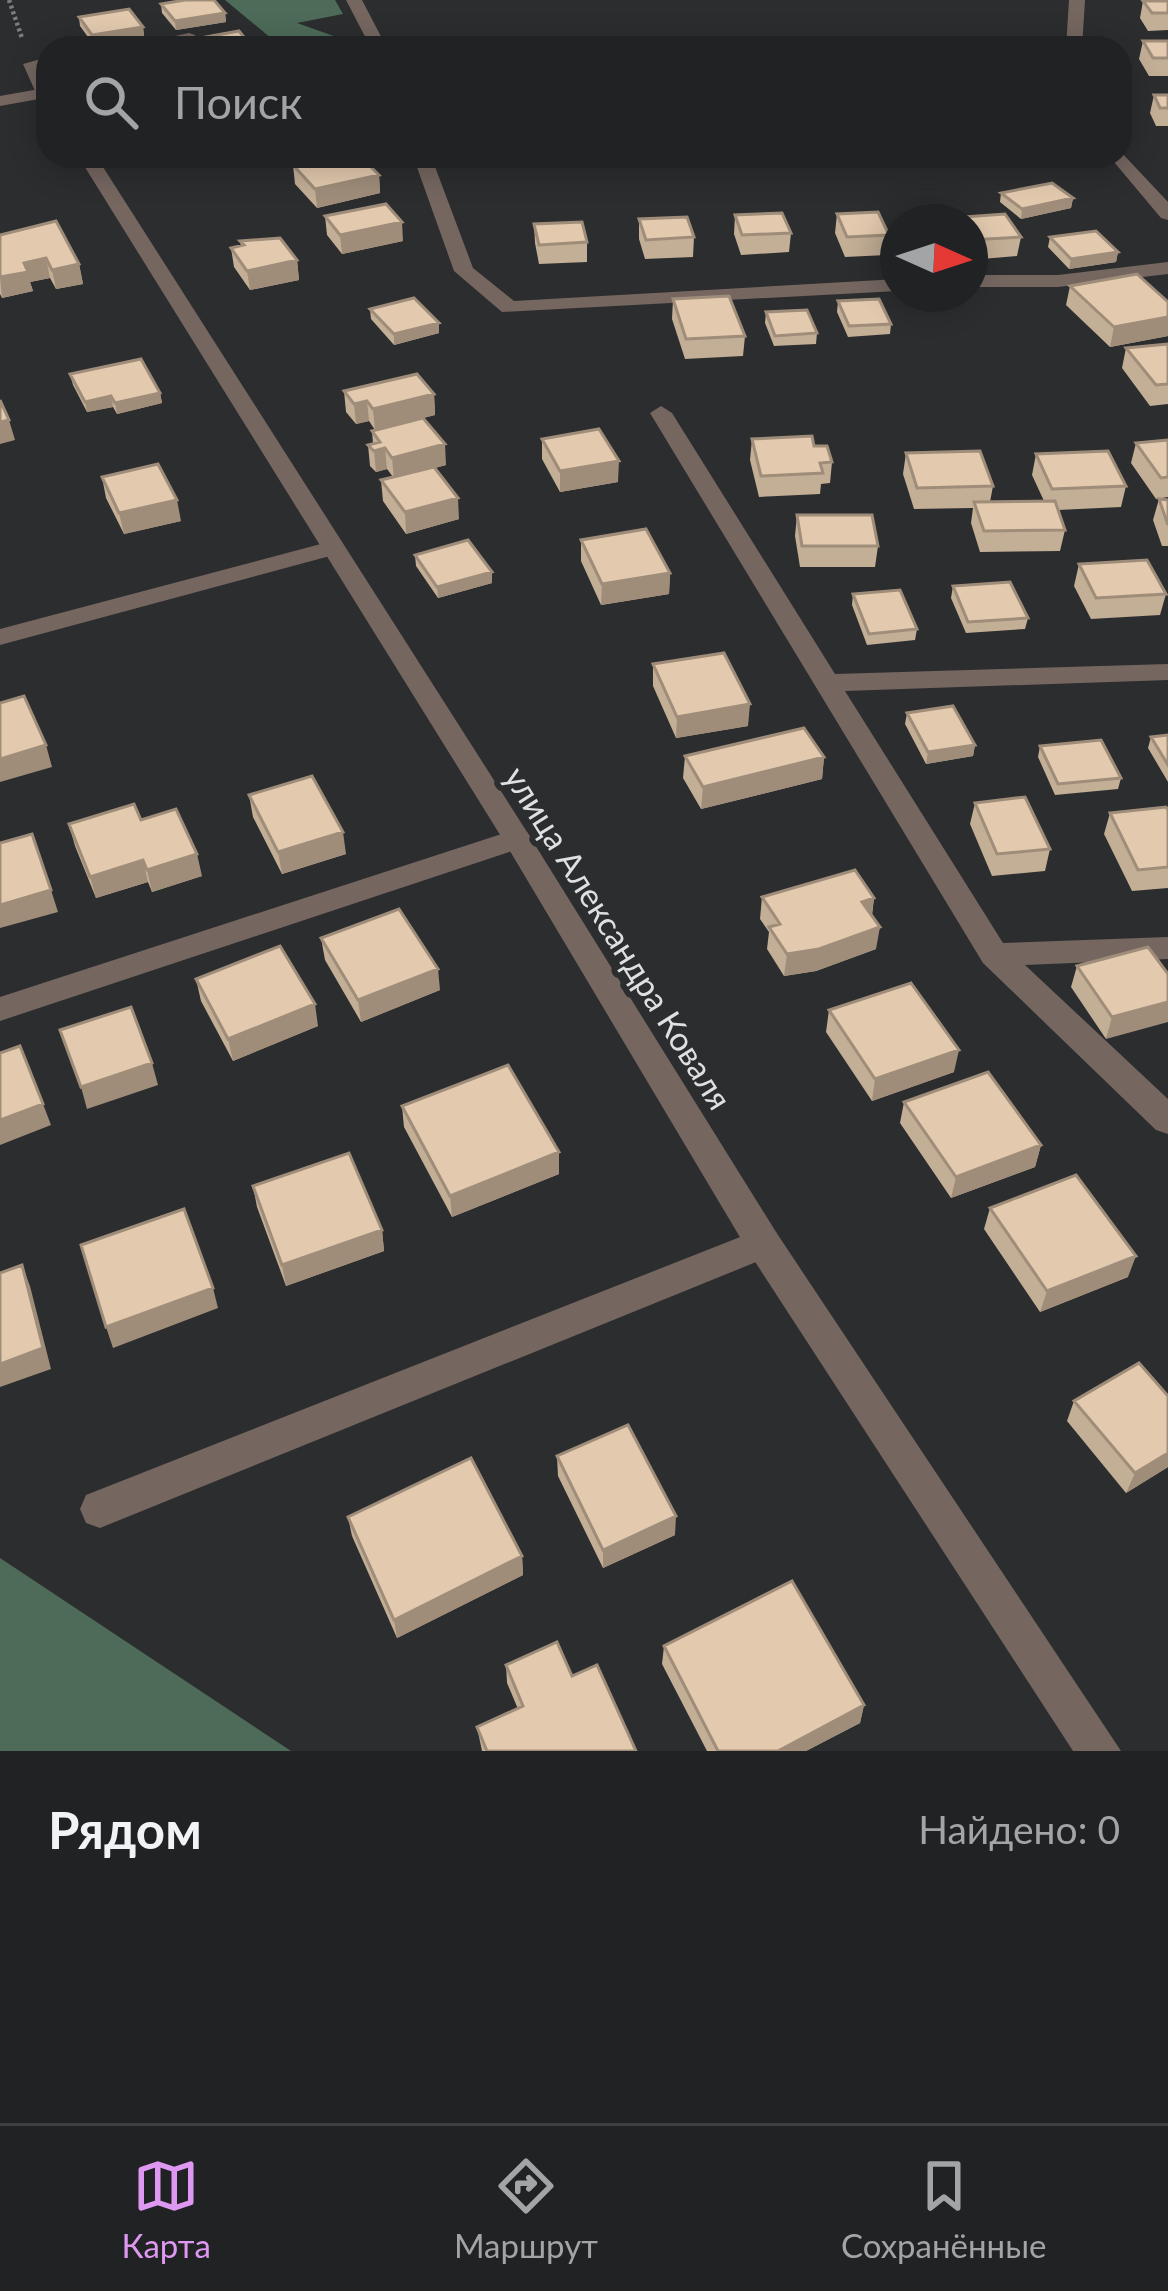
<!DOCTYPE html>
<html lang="ru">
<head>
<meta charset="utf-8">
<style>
  :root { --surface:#212223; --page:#2d2f30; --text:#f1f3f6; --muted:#a2a4a6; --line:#3e3f41; --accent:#df98f2 }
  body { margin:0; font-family:Lato,sans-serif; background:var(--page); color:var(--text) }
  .compass { position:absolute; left:880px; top:204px; width:108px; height:108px; border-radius:50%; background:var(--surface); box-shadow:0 6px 30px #0003; rotate:93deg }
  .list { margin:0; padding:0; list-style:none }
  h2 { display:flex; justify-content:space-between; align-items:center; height:156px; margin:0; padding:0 48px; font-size:51px }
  h2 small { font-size:39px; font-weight:400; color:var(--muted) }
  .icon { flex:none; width:66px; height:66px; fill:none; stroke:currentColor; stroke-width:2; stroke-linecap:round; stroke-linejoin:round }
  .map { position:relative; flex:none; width:1168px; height:1751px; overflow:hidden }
  .search { position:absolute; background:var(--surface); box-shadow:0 6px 30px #0003; left:36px; right:36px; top:36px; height:132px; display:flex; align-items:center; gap:30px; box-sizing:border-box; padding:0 42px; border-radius:36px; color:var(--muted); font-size:45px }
  .sheet { height:372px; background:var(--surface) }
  nav { display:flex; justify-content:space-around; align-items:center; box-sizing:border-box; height:168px; border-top:3px solid var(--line); background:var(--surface); font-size:33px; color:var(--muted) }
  nav a { display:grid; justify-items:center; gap:6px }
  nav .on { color:var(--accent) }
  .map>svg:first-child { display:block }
</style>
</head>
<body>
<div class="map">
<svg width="1168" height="1751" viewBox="0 0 1168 1751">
  <rect width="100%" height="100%" fill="#2c2d2f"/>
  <path fill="#4d6b58" d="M 225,0 L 335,0 L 343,14 L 297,23 L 348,41 L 343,48 L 283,48 Z
    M 0,1558 L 291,1751 L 0,1751 Z"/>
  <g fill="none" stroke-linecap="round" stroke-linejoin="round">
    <path stroke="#7c7d7f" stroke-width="4.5" stroke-dasharray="3 3" stroke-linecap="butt" d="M 9,0 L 22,38"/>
    <path fill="#756660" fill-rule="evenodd" d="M 346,0 L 362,0 L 387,48 L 371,48 Z
      M 189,33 L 195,35 L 195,41 L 119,48 Z
      M 1011,41 L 1074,41 L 1082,46 L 1004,48 Z
      M 48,57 L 48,67 L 41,68 L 48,82 L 45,98 L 36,93 L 23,64 Z
      M 413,156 L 431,156 L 473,268 L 514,301 L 898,279 L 898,291 L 502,312 L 454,271 Z
      M 661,406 L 672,413 L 835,674 L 1168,664 L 1168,680 L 845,691 L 1003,943 L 1168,937 L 1168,959 L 1025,965 L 1168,1099 L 1168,1134 L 1156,1130 L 983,963 L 650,413 Z
      M 332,541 L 344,548 L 341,553 L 0,645 L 0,629 Z
      M 517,829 L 527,832 L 532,839 L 527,846 L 0,1021 L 0,997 Z
      M 763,1228 L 776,1232 L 781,1243 L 776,1254 L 100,1528 L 86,1523 L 80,1509 L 86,1495 Z"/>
    <path fill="#756660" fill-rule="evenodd" d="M 1069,0 L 1085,0 L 1082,48 L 1066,48 Z
      M 45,88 L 48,104 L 39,99 L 0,106 L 0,96 Z
      M 1120,151 L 1168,202 L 1168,220 L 1161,218 L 1109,156 L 1120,156 Z
      M 78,156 L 96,156 L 527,832 L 776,1232 L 1121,1751 L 1073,1751 L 750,1254 L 507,846 Z
      M 1168,262 L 1168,274 L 1058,287 L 970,287 L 970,275 L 1058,275 Z"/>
  </g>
  <path fill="#c3ae96" d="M 1143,1 L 1168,1 L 1168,30 L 1148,31 L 1140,18 Z
    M 161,4 L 225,13 L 226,22 L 176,30 L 162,13 Z
    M 79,17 L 143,27 L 144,36 L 93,44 L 80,26 Z
    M 1143,41 L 1168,41 L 1168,76 L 1149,76 L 1139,59 Z
    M 1154,95 L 1168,95 L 1168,126 L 1156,126 L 1150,113 Z
    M 784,156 L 851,156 L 850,164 L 791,168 Z
    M 293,165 L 379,175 L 380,193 L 317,208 L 295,184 Z
    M 1001,193 L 1073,198 L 1071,208 L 1021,219 L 1000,202 Z
    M 837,214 L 889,235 L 887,255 L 845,257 L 835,233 Z
    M 1005,214 L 1021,237 L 1017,256 L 970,260 L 970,222 L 949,222 L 949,218 Z
    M 735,215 L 791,233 L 789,252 L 741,255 L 734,234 Z
    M 325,216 L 403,241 L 342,254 L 327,235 Z
    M 639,219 L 694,237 L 693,257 L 645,259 L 639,239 Z
    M 534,224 L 587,242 L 587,262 L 539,264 L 535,243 Z
    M 0,235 L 79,264 L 83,284 L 56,289 L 50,278 L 30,282 L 33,291 L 2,298 L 0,294 Z
    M 1050,237 L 1118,252 L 1116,262 L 1069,269 L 1048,247 Z
    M 240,241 L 297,260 L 299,280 L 250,290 L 234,267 L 231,248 L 241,246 Z
    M 1070,286 L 1168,302 L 1168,336 L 1110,347 L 1066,305 Z
    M 673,299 L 745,336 L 743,356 L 685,359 L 672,319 Z
    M 838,301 L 891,324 L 890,334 L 848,337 L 837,312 Z
    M 370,309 L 439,323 L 439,333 L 394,345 L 371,319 Z
    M 766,312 L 817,333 L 816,344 L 774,346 L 765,323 Z
    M 1168,344 L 1168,404 L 1150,406 L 1122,368 L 1126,348 Z
    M 70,374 L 160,393 L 162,403 L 117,414 L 113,407 L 87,412 L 73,385 Z
    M 344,391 L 434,394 L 435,415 L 375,430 L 369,421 L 356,424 L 346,412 Z
    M 372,431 L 446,465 L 435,468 L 459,519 L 406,534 L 383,501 L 381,480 L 393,477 L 387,469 L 376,472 L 370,466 L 368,445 L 373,444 Z
    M 542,439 L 618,482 L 560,492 L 542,459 Z
    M 752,439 L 814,446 L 832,462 L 830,483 L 821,484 L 820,494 L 759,497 L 750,460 Z
    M 1168,440 L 1168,497 L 1156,499 L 1131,463 L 1136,443 Z
    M 906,453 L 993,486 L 990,502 L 1044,501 L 1032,475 L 1036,454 L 1126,486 L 1121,507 L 1058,510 L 1065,530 L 1060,551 L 980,552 L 971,523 L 973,508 L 914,509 L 903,474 Z
    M 102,477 L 181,521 L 124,534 L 106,498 Z
    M 1159,499 L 1168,500 L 1168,546 L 1162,546 L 1153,520 Z
    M 797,515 L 878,546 L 875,567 L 800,567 L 795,536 Z
    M 581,540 L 670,573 L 669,594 L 601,605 L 581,561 Z
    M 415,555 L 492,572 L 492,583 L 438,598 L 416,566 Z
    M 1079,564 L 1166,594 L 1160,615 L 1091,619 L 1074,586 Z
    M 953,586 L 1028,618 L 1025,629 L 966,633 L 951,598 Z
    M 853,594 L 917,629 L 915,640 L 867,645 L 852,605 Z
    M 653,664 L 748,726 L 676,738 L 653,686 Z
    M 907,713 L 975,745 L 973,756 L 926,764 L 905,724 Z
    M 1168,735 L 1168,782 L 1148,748 L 1151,737 Z
    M 1040,746 L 1121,778 L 1118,789 L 1055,795 L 1038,757 Z
    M 685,756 L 824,757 L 822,779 L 701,809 L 683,778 Z
    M 249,795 L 346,854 L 282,874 L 253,817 Z
    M 975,803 L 1050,849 L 1045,871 L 992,876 L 970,824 Z
    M 1168,810 L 1168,888 L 1132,891 L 1104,834 L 1110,813 Z
    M 69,824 L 202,876 L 152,892 L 148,882 L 96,898 L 75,846 Z
    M 762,897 L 874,898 L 872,916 L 876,949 L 816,971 L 784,976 L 767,949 L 769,932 L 760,919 Z
    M 321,938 L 440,990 L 361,1022 L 325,960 Z
    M 1148,947 L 1106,1039 L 1071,987 L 1077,966 Z
    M 196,979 L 318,1026 L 233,1061 L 201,1001 Z
    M 829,1010 L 954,1072 L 872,1101 L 826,1032 Z
    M 904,1102 L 1041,1145 L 1035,1167 L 951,1198 L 900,1123 Z
    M 402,1106 L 559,1174 L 452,1217 L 404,1127 Z
    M 253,1186 L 382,1230 L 384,1251 L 286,1286 L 257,1207 Z
    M 990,1208 L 1128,1277 L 1040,1312 L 984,1229 Z
    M 1074,1401 L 1168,1467 L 1126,1493 L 1067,1421 Z
    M 557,1456 L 675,1535 L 603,1568 L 558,1476 Z
    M 348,1517 L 522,1556 L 523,1575 L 397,1638 L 352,1536 Z
    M 664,1646 L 864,1705 L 860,1723 L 806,1751 L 707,1751 L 662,1664 Z
    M 506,1665 L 572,1676 L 636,1751 L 482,1751 L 477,1727 L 518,1709 L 507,1683 Z"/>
  <path fill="#9f8d7a" d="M 225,13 L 226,22 L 176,30 L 175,21 Z
    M 143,27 L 144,36 L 93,44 L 92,35 Z
    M 379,175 L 380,193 L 317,208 L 315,189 Z
    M 1073,198 L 1071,208 L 1021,219 L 1022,209 Z
    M 402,222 L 403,241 L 342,254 L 340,235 Z
    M 1118,252 L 1116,262 L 1069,269 L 1071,259 Z
    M 46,258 L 50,278 L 30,282 L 33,291 L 2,298 L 0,277 L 24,263 Z
    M 297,260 L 299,280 L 250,290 L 247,271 Z
    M 79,264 L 83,284 L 56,289 L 52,270 Z
    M 1168,317 L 1168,336 L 1110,347 L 1114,327 Z
    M 439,323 L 439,333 L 394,345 L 394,334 Z
    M 160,393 L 162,403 L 117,414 L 115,403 Z
    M 434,394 L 435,415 L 375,430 L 373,409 Z
    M 111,396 L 113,407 L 87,412 L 85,402 Z
    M 367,401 L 369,421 L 356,424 L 354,404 Z
    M 9,420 L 15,440 L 0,444 L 0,422 Z
    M 445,444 L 446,465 L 394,479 L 392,458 Z
    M 385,448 L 387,469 L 376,472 L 374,451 Z
    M 619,461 L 618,482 L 560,492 L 560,471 Z
    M 458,498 L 459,519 L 406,534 L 405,512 Z
    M 177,500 L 181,521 L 124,534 L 119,513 Z
    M 492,572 L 492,583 L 438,598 L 437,587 Z
    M 670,573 L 669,594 L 601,605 L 602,584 Z
    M 750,704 L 748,726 L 676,738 L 677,717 Z
    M 46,745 L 52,767 L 0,782 L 0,759 Z
    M 975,745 L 973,756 L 926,764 L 928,752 Z
    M 824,757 L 822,779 L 701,809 L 703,787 Z
    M 343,832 L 346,854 L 282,874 L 278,852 Z
    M 197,854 L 202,876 L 152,892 L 147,870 Z
    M 143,860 L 148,882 L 96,898 L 90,877 Z
    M 51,890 L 58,912 L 0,928 L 0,905 Z
    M 874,898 L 871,920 L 862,902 Z
    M 880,927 L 876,949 L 816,971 L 784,976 L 787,954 Z
    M 438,969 L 440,990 L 361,1022 L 358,1000 Z
    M 1168,1002 L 1168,1022 L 1106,1039 L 1112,1017 Z
    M 315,1004 L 318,1026 L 233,1061 L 228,1039 Z
    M 959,1050 L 954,1072 L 872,1101 L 875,1079 Z
    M 152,1063 L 158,1085 L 87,1109 L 81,1087 Z
    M 43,1104 L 51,1125 L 0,1145 L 0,1120 Z
    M 1041,1145 L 1035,1167 L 951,1198 L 956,1177 Z
    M 559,1152 L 559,1174 L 452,1217 L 450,1196 Z
    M 382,1230 L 384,1251 L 286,1286 L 282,1265 Z
    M 1136,1256 L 1128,1277 L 1040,1312 L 1047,1291 Z
    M 22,1265 L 30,1286 L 51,1369 L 0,1387 L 0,1364 Z
    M 213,1288 L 218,1308 L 113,1348 L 106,1327 Z
    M 1168,1453 L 1168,1467 L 1126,1493 L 1135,1473 Z
    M 676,1516 L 675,1535 L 603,1568 L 603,1550 Z
    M 522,1556 L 523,1575 L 397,1638 L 394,1620 Z
    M 864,1705 L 860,1723 L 806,1751 L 778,1751 Z"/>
  <path fill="#e3caaf" stroke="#9f8d7a" stroke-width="3" d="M 185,0 L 214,0 L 225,13 L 175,21 L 161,4 Z
    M 1143,1 L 1168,1 L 1168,13 L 1152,13 Z
    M 129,9 L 143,27 L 92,35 L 79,17 Z
    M 239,31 L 253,48 L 195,48 L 189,40 Z
    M 1143,41 L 1168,41 L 1168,58 L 1153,58 Z
    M 1154,95 L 1168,95 L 1168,108 L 1160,108 Z
    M 335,156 L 360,156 L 379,175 L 315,189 L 293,165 Z
    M 1052,183 L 1073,198 L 1022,209 L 1001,193 Z
    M 386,204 L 402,222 L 340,235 L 325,216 Z
    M 878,212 L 889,235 L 847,237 L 837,214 Z
    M 782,213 L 791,233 L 742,235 L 735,215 Z
    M 1005,214 L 1021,237 L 970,240 L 970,222 L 952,222 L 949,218 Z
    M 687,217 L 694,237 L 646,240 L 639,219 Z
    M 56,221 L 79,264 L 52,270 L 46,258 L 24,263 L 28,272 L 0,277 L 0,235 Z
    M 582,222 L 587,242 L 539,245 L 534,224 Z
    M 1096,231 L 1118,252 L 1071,259 L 1050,237 Z
    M 280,238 L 297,260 L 247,271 L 231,248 L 244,245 L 240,241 Z
    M 1137,274 L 1168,302 L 1168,317 L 1114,327 L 1070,286 Z
    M 729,296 L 745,336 L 686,339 L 673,299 Z
    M 414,298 L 439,323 L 394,334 L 370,309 Z
    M 879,299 L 891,324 L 849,326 L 838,301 Z
    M 807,310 L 817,333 L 775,336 L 766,312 Z
    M 1168,344 L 1168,384 L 1156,385 L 1126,348 Z
    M 141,359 L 160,393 L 115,403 L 111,396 L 85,402 L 70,374 Z
    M 417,374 L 434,394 L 373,409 L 367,401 L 354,404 L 344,391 Z
    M 0,400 L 9,420 L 0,422 Z
    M 423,418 L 445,444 L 392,458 L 385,448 L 374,451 L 368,445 L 380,442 L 372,431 Z
    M 599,429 L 619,461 L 560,471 L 542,439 Z
    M 812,436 L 814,446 L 827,446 L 832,462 L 820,463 L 823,473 L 761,476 L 752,439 Z
    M 1168,440 L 1168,477 L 1161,478 L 1136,443 Z
    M 980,451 L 993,486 L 917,488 L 906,453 Z
    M 1108,451 L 1126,486 L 1052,489 L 1036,454 Z
    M 158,464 L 177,500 L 119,513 L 102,477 Z
    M 434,467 L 458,498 L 405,512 L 381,480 Z
    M 1159,499 L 1168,500 L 1168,525 Z
    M 1055,501 L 1065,530 L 984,531 L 974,502 Z
    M 797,515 L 872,515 L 878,546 L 802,546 Z
    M 646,529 L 670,573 L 602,584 L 581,540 Z
    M 468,540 L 492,572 L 437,587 L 415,555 Z
    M 1147,560 L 1166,594 L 1096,598 L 1079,564 Z
    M 1010,582 L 1028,618 L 968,622 L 953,586 Z
    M 900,590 L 917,629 L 869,634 L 853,594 Z
    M 724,653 L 750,704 L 677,717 L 653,664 Z
    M 24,696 L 46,745 L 0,759 L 0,703 Z
    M 953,706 L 975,745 L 928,752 L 907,713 Z
    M 804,728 L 824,757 L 703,787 L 685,756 Z
    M 1168,735 L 1168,765 L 1151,737 Z
    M 1101,740 L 1121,778 L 1058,784 L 1040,746 Z
    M 312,776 L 343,832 L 278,852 L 249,795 Z
    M 1025,797 L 1050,849 L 997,854 L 975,803 Z
    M 134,804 L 141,820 L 176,809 L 197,854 L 147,870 L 143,860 L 90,877 L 69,824 Z
    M 1166,807 L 1168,810 L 1168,867 L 1138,870 L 1110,813 Z
    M 32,834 L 51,890 L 0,905 L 0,843 Z
    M 855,870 L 874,898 L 862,902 L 880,927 L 819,949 L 787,954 L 769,927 L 780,924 L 762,897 Z
    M 399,909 L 438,969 L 358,1000 L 321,938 Z
    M 280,946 L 315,1004 L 228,1039 L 196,979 Z
    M 1148,947 L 1168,974 L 1168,1002 L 1112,1017 L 1077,966 Z
    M 911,983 L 959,1050 L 875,1079 L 829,1010 Z
    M 131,1007 L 152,1063 L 81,1087 L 60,1030 Z
    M 20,1046 L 43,1104 L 0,1120 L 0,1053 Z
    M 508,1065 L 559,1152 L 450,1196 L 402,1106 Z
    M 988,1072 L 1041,1145 L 956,1177 L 904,1102 Z
    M 349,1153 L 382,1230 L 282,1265 L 253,1186 Z
    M 1076,1175 L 1136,1256 L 1047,1291 L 990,1208 Z
    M 184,1209 L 213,1288 L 106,1327 L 81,1245 Z
    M 22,1265 L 43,1348 L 0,1364 L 0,1273 Z
    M 1139,1363 L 1168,1396 L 1168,1453 L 1135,1473 L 1074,1401 Z
    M 628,1425 L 676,1516 L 603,1550 L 557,1456 Z
    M 471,1458 L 522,1556 L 394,1620 L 348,1517 Z
    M 792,1581 L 864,1705 L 778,1751 L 718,1751 L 664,1646 Z
    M 557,1642 L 572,1676 L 597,1665 L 636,1751 L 487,1751 L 477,1727 L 523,1706 L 506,1665 Z"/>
  <g text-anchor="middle" stroke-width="12" stroke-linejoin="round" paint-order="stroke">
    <g font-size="33" fill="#dfe0e2" stroke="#2c2d2f">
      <text transform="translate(618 938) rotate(58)" y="12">улица Александра Коваля</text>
    </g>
  </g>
</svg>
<svg class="compass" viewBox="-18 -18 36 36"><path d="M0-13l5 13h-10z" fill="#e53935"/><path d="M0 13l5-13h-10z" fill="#a2a4a6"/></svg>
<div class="search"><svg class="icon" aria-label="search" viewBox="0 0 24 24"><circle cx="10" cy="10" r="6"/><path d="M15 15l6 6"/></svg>Поиск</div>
</div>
<section class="sheet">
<h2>Рядом<small>Найдено: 0</small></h2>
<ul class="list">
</ul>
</section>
<nav>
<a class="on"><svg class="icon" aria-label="map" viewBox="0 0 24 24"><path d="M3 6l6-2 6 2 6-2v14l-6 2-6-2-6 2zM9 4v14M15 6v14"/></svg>Карта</a>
<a><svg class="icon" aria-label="directions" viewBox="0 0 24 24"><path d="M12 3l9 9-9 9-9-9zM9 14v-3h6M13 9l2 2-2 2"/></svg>Маршрут</a>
<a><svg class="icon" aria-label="saved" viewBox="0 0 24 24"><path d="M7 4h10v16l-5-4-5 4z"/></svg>Сохранённые</a>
</nav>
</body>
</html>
